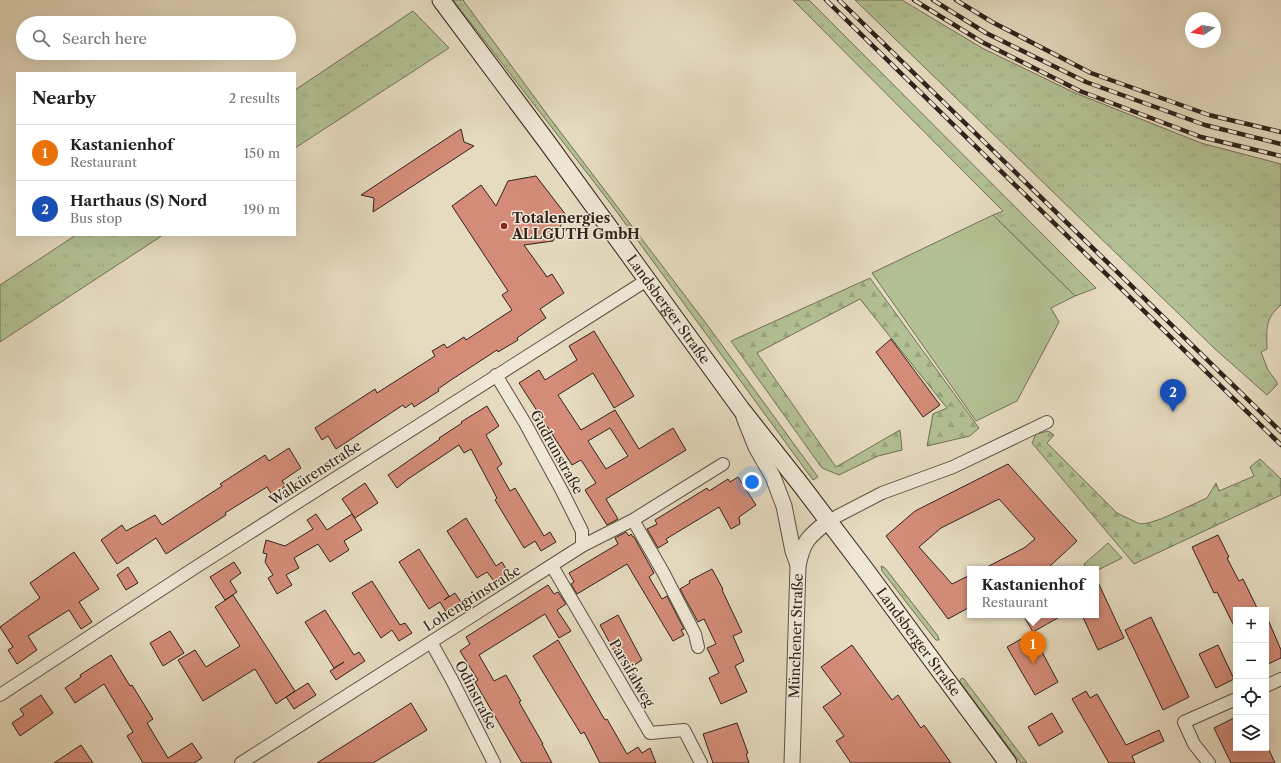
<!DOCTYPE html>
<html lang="en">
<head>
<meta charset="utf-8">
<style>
  :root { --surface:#fff; --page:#f6f6f6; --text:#202124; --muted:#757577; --line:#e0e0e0; --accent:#0b8043 }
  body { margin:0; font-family:"Libre Caslon Text",serif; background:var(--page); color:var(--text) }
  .controls { position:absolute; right:12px; bottom:12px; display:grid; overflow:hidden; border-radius:0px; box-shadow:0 4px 16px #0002 }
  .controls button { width:36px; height:36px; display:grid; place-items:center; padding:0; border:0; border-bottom:1px solid var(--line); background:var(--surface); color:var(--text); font:20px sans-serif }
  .compass { position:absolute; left:1185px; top:12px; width:36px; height:36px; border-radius:50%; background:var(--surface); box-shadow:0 4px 16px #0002; rotate:258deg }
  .you { position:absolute; left:752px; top:482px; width:14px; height:14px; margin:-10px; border:3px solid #fff; border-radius:50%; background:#1a73e8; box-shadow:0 0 0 6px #1a73e833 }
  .badge { display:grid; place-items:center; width:26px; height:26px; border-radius:50%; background:var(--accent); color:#fff; font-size:13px; font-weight:700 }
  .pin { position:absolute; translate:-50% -33px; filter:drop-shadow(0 1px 2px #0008) }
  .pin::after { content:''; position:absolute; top:21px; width:14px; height:12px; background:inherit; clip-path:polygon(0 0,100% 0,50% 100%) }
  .popup { position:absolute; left:967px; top:566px; width:132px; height:52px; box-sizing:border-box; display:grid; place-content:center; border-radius:0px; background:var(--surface); filter:drop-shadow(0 1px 3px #0005); font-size:13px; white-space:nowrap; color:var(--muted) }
  .popup b { font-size:15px; color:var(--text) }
  .popup::after { content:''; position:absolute; left:50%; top:100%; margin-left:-8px; border:8px solid transparent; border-top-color:var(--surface) }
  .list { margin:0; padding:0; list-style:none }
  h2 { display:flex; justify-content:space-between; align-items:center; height:52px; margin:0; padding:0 16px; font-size:17px }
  h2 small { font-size:13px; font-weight:400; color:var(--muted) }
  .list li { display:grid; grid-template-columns:26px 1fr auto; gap:12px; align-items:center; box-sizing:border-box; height:56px; padding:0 16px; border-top:1px solid var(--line) }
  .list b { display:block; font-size:15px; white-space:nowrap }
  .list p { margin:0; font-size:13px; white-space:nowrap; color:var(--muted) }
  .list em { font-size:13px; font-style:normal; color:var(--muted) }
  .icon { flex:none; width:22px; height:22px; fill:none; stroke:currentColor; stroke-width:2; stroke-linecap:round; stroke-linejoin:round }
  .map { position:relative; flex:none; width:1281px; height:763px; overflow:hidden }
  .search { position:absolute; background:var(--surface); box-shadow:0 4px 16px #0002; left:16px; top:16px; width:280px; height:44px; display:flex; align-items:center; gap:10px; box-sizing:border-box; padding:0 14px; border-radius:22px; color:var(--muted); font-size:15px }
  .panel { position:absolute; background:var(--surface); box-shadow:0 4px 16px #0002; left:16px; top:72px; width:280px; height:164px; border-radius:0px }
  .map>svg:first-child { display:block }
</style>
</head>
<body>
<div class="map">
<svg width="1281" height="763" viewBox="0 0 1281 763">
  <defs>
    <pattern id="grass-tufts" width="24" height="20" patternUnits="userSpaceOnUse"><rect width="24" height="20" fill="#b3c093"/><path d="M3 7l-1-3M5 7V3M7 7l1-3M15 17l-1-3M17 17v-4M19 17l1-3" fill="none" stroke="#9aa57e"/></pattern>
    <pattern id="forest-firs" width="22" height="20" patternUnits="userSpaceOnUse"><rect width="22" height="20" fill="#b3c093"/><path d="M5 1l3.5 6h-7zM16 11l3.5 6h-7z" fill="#9aa57e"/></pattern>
  </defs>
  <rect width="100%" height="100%" fill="#e6dbc0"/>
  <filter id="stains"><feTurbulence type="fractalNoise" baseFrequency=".005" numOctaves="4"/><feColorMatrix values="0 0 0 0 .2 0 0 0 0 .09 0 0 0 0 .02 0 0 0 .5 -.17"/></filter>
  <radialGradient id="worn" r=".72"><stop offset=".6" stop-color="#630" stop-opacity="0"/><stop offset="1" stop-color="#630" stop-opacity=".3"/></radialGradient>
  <path fill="url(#grass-tufts)" stroke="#727157" d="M 453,0 L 463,0 L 546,113 L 708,326 L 818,477 L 813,480 L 611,204 Z
    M 793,0 L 809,0 L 1096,288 L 1075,296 L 993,215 L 1003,211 Z
    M 855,0 L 902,0 L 982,48 L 1073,92 L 1201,143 L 1281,164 L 1281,305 C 1264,319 1267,330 1267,349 L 1261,352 L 1268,370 L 1277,382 L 1277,385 L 1267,395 L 1214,348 Z
    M 413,11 L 449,48 L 295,148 L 295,90 Z
    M 76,235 L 163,235 L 0,342 L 0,285 Z
    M 881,566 L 885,568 L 938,636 L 939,640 L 936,640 L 934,638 L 882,571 Z
    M 962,678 L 964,679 L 1027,763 L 1021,763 L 1016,757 L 960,682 L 960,680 Z"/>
  <path fill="url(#forest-firs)" stroke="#727157" d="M 870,278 L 979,428 L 970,436 L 927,446 L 933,414 L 947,408 L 860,299 L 757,353 L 836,467 L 900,430 L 902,450 L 878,456 L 839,475 L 822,468 L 731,341 Z
    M 1048,431 L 1054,435 L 1047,443 L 1117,513 L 1140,524 L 1148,523 L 1161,519 L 1207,498 L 1216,483 L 1219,491 L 1254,476 L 1250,467 L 1260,459 L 1281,479 L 1281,495 L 1134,564 L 1032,443 L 1036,434 Z"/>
  <path fill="#b3c093" stroke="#727157" d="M 993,215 L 1075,296 L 1051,308 L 1059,322 L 1017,401 L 976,421 L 872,273 Z
    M 1108,543 L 1122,558 L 1096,571 L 1096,569 L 1086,569 L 1084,564 Z"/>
  <path fill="#d48c78" stroke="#31221b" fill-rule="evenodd" d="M 461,129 L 464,142 L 474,146 L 373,212 L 374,198 L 361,195 Z
    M 536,176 L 566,215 L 553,241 L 524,245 L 547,277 L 552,274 L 564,293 L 540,309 L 546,318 L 517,338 L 518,340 L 498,352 L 497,350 L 451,380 L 438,389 L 439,391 L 414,407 L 412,403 L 405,408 L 403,405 L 336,449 L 328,436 L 322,440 L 315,428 L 375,389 L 377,393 L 435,356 L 432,351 L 444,344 L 447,348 L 464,337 L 466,340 L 512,310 L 502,295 L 508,291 L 452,206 L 481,185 L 496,206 L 508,181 Z
    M 594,331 L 634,396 L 614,408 L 593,373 L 558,395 L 581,430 L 615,410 L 639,449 L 673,428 L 686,450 L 606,499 L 618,519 L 607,525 L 585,490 L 596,483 L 581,460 L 572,465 L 519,383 L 539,370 L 545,380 L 577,360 L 569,346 ZM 610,428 L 628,456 L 606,469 L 588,441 Z
    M 891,339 L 940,405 L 923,417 L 876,352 Z
    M 487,406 L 499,426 L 486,435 L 502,464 L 497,468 L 510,491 L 515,488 L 544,536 L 550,532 L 556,542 L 541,551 L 535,541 L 524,548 L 495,500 L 497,498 L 471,449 L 464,453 L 459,445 L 408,479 L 397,488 L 388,475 L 440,439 L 439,438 L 462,423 L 461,422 Z
    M 289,448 L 301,468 L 282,481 L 286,486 L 272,495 L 267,487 L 225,513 L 226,515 L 166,554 L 156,538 L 117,564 L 101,540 L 122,525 L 126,531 L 155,515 L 162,525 L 222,486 L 220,484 L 265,455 L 269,461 Z
    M 1008,464 L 1077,541 L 1049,567 L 1044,569 L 983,569 L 1024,548 L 1035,539 L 999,499 L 941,528 L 919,547 L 952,584 L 970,575 L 970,607 L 948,619 L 886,536 L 915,511 Z
    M 738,477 L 756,505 L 739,517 L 740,524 L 731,529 L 719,507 L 666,539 L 668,542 L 658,548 L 647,529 L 657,524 L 655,520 L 707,488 L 709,491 L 728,479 L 730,482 Z
    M 365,483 L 378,503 L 355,518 L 342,499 Z
    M 316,514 L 327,530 L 352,514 L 362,530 L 344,541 L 349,550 L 330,562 L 318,544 L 294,558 L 299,568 L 286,575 L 292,585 L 277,594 L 268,578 L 273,575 L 265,562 L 267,554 L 263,553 L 266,540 L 285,546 L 313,529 L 307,520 Z
    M 466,518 L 496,566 L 502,562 L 508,572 L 494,581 L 487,572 L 477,578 L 447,531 Z
    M 626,532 L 629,536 L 631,534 L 633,537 L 634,537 L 654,573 L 649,577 L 662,599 L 667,596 L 684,629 L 681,630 L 684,635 L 673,641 L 627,564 L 577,594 L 571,584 L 574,582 L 569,573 L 618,544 L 615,538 Z
    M 1218,535 L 1229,557 L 1227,558 L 1239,581 L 1243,579 L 1258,610 L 1236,610 L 1236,630 L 1217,592 L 1214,593 L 1192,547 Z
    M 419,549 L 449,596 L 444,600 L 455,593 L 461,602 L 446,612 L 440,602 L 429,609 L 399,562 Z
    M 74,552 L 99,589 L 79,602 L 92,622 L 81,629 L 69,610 L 28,636 L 37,650 L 17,664 L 8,650 L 13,647 L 0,627 L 40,598 L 30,583 Z
    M 234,562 L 241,573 L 230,581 L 237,592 L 225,600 L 210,577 Z
    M 128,567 L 138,583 L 126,590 L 117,575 Z
    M 712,569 L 723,589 L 722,590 L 742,632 L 733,636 L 744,661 L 735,666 L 747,692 L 721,704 L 709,678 L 719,673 L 707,648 L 716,644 L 704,619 L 698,622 L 680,589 L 690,583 L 689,581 Z
    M 1096,578 L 1124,638 L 1098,650 L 1082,615 L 1096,615 Z
    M 372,581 L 400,625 L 405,623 L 412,633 L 399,641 L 392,630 L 381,638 L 352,593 Z
    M 548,585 L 554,594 L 558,592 L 566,604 L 557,610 L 571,631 L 559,638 L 545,614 L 479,655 L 494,681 L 506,675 L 521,701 L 519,702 L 543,744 L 542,744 L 552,763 L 522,763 L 475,682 L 478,680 L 460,651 L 470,644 L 466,637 Z
    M 233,595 L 295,691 L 276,704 L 255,669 L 203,701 L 178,660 L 195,650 L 206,667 L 240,646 L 215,607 Z
    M 325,610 L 354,655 L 359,652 L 365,661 L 336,680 L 330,671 L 344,662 L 334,668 L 305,622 Z
    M 618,615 L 642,660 L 625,671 L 600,625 Z
    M 1023,615 L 1063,615 L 1033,632 Z
    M 1266,615 L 1281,650 L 1281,658 L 1266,665 Z
    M 1151,617 L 1189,697 L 1163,710 L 1125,630 Z
    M 170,631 L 184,653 L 163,666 L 150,643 Z
    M 1032,633 L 1058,682 L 1035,695 L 1007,647 Z
    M 558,640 L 605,720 L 607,719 L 627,754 L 638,747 L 642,753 L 650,748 L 656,763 L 600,763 L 584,732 L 581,734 L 533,656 Z
    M 852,645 L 892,700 L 898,695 L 921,728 L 924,725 L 951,763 L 851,763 L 836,741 L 844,736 L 823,707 L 841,694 L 821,667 Z
    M 1218,645 L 1234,679 L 1216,688 L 1199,654 Z
    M 111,655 L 130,686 L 132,685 L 153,719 L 147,723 L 168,758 L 192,743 L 202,758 L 194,763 L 143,763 L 127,736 L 133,732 L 104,684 L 75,703 L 65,688 L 81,677 L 80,675 Z
    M 308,683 L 316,695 L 294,709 L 286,697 Z
    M 1086,691 L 1090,698 L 1097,694 L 1126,745 L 1159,730 L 1164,741 L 1132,756 L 1135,763 L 1109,763 L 1072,699 Z
    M 41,695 L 53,713 L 20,736 L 12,723 L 24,715 L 20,709 Z
    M 411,703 L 427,730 L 373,763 L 317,763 Z
    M 1052,713 L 1063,732 L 1039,746 L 1028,727 Z
    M 1236,717 L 1236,748 L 1268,748 L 1275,763 L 1231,763 L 1214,728 Z
    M 737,723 L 748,753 L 746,754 L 749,763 L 713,763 L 703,734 Z
    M 81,745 L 93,763 L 54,763 Z"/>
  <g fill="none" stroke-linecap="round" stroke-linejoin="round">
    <g stroke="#5e5044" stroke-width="14">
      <path id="minor" d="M 496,375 L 525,423 L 562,491 L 582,531 L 582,546
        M 633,520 L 663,572 L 695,634 L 698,647
        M 828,521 L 882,493 L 953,467 L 1047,422
        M 552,566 L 650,733 L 684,730 L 701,763
        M 431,642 L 452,680 L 494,763
        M 1266,686 L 1281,679
        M 0,695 L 196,567 L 647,280
        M 241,763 L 582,546 L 633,520 L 723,464
        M 1209,763 L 1194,744 L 1184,722 L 1236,699"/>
    </g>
    <g stroke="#5e5044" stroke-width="17">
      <g id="tertiary">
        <path d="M 744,417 L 756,447 L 773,477 L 784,506 L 793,551 L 798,565"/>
        <path id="s1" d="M 792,763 L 798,566 C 803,541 808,537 828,521"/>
      </g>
    </g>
    <g stroke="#31221b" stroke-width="19">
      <g id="secondary">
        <path id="s2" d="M 441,0 L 547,142 L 741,409 L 801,485 L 864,568 L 1008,763"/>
      </g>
    </g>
    <use href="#minor" stroke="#efe8d6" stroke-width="12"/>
    <use href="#tertiary" stroke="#efe8d6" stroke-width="15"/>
    <use href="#secondary" stroke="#efe8d6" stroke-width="17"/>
    <g stroke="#31221b" stroke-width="4.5">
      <path id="rail" d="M 826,0 L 1281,445
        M 839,0 L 1281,432
        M 914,0 L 982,42 L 1080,91 L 1201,137 L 1281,156
        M 933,0 L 986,33 L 1086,82 L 1205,125 L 1281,144
        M 956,0 L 992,22 L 1091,73 L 1209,115 L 1281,132"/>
    </g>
    <use href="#rail" stroke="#efe8d6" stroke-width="3" stroke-dasharray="9" stroke-linecap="butt"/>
  </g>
  <circle fill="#8f2418" stroke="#efe8d6" stroke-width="1.5" cx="504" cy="226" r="4"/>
  <g text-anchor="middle" stroke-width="3" stroke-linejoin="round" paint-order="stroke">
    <g font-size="14" font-weight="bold" fill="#31221b" stroke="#efe8d6" text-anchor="start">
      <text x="512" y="223">Totalenergies<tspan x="512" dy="16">ALLGUTH GmbH</tspan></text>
    </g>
    <g font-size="14" fill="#31221b" stroke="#efe8d6">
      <text dy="5" stroke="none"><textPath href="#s2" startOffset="384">Landsberger Straße</textPath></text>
      <text transform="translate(557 452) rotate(61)" y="5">Gudrunstraße</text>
      <text transform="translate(315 473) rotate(-33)" y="5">Walkürenstraße</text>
      <text transform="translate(472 598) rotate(-32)" y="5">Lohengrinstraße</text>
      <text dy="5" stroke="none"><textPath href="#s1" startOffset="127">Münchener Straße</textPath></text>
      <text dy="5" stroke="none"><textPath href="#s2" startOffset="800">Landsberger Straße</textPath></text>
      <text transform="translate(632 673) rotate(60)" y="5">Parsifalweg</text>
      <text transform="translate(476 695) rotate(63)" y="5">Odinstraße</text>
    </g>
  </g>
  <rect width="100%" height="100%" filter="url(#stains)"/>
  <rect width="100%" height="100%" fill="url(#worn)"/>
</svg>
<div class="controls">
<button>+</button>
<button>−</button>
<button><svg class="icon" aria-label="locate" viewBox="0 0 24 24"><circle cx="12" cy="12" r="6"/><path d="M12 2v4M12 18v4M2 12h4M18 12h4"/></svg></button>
<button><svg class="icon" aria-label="layers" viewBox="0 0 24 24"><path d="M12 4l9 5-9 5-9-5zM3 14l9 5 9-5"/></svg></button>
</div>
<svg class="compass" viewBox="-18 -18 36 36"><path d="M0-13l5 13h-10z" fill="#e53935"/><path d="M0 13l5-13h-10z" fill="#757577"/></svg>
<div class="you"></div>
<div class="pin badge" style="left:1033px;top:664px;background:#e8710a">1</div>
<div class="popup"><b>Kastanienhof</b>Restaurant</div>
<div class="pin badge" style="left:1173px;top:412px;background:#1a4fb4">2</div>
<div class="search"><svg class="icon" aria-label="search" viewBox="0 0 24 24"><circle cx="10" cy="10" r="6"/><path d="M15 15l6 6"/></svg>Search here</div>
<section class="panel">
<h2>Nearby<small>2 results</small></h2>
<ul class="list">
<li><span class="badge" style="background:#e8710a">1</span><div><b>Kastanienhof</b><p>Restaurant</p></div><em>150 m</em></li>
<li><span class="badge" style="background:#1a4fb4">2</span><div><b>Harthaus (S) Nord</b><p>Bus stop</p></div><em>190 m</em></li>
</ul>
</section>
</div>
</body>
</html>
